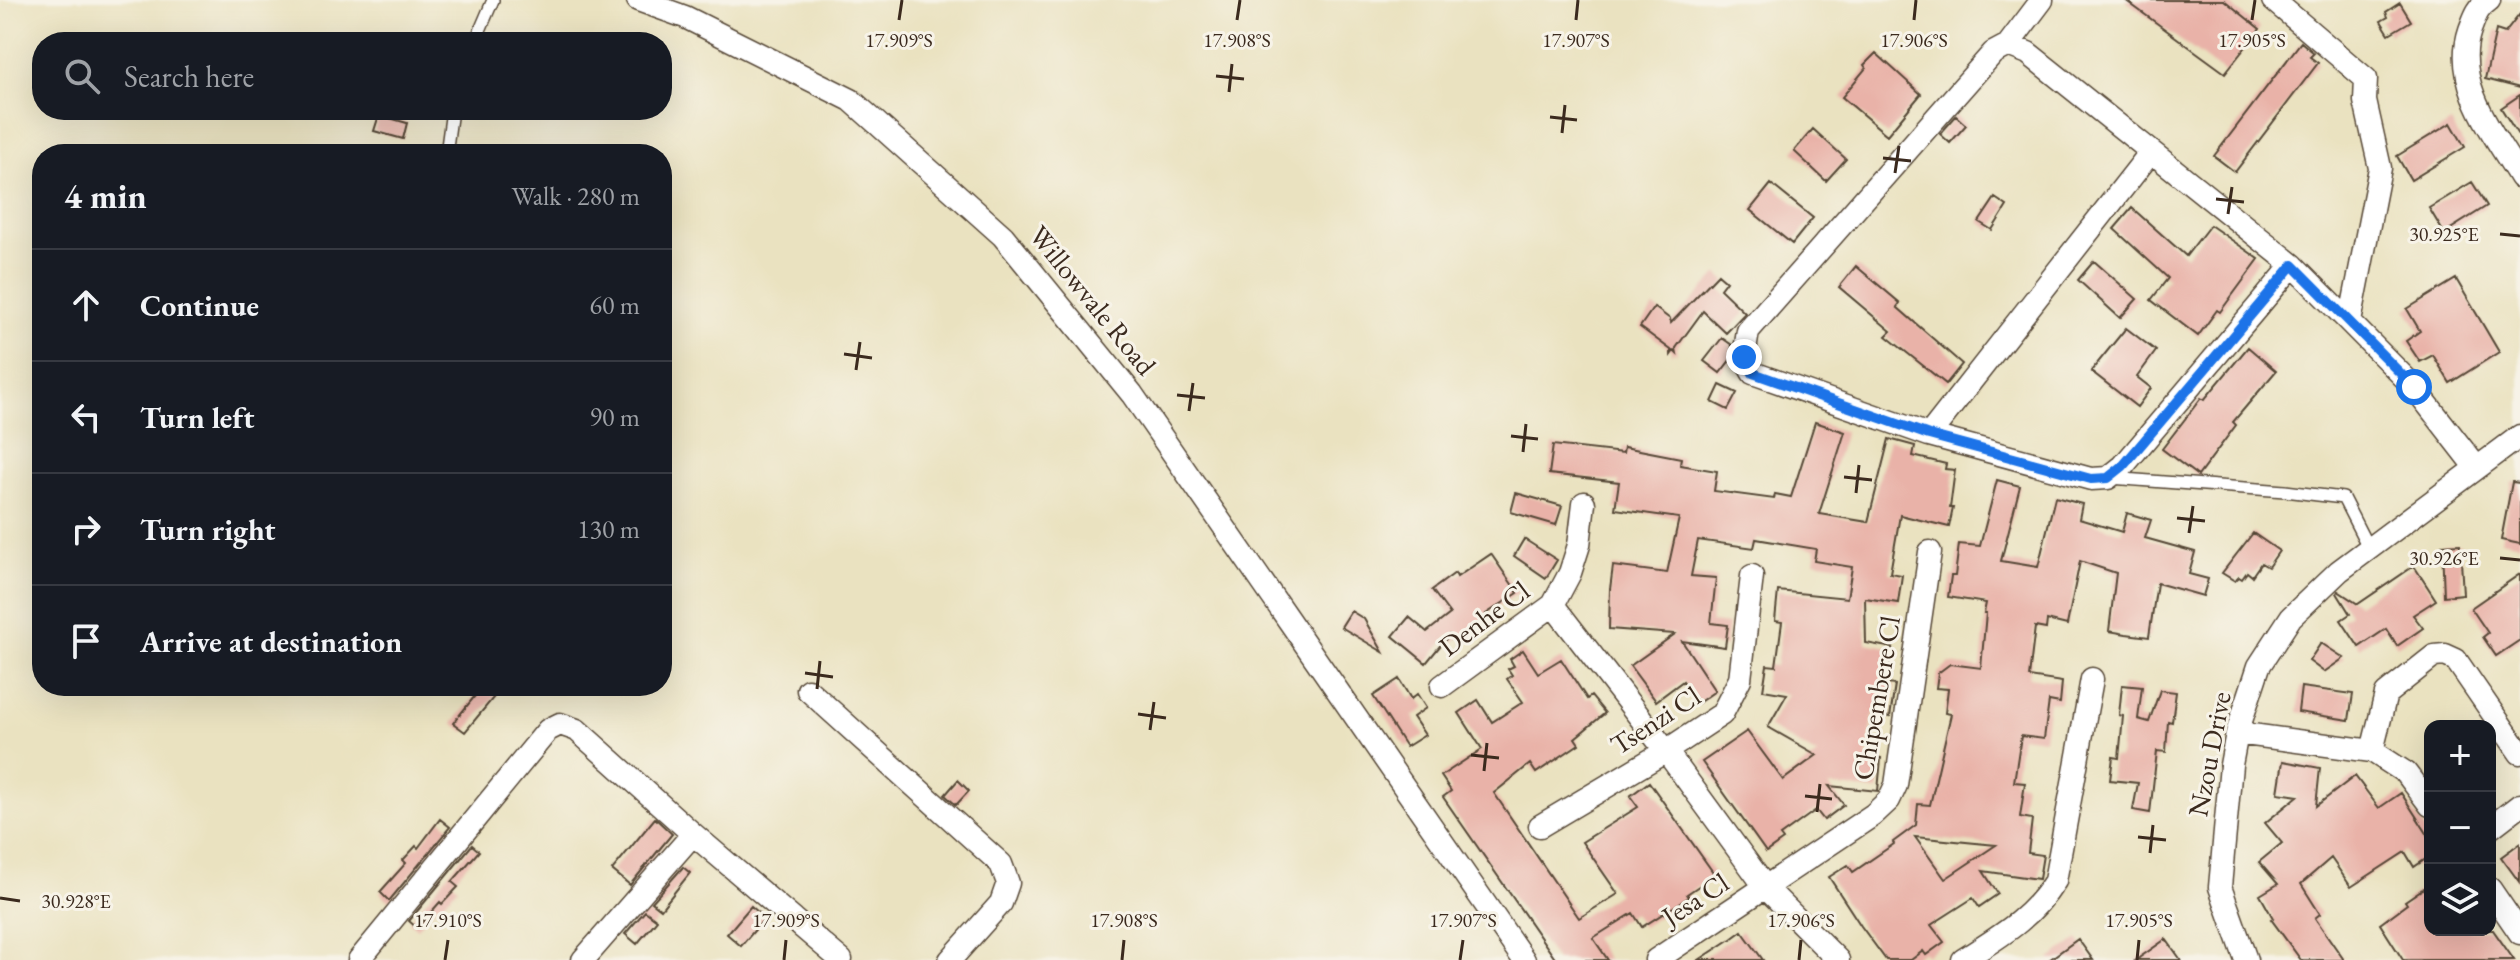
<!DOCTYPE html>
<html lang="en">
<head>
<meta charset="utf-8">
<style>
  :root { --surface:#171b24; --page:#20242c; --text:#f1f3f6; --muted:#9ea1a6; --line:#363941 }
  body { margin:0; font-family:"EB Garamond",serif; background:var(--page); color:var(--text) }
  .controls { position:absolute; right:24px; bottom:24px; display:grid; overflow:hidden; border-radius:16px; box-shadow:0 8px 32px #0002 }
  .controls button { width:72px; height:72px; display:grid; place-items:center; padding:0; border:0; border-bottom:2px solid var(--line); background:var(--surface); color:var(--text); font:40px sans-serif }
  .stop { position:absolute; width:24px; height:24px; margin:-18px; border:6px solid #1a73e8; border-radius:50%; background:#fff }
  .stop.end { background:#1a73e8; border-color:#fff; box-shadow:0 2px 8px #0008 }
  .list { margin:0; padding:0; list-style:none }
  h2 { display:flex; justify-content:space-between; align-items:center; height:104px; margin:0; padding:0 32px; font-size:34px }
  h2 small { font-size:26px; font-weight:400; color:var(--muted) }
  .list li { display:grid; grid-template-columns:52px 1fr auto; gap:24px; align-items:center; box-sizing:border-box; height:112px; padding:0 32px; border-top:2px solid var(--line) }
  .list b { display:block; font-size:30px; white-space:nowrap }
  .list em { font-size:26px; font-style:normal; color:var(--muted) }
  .icon { flex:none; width:44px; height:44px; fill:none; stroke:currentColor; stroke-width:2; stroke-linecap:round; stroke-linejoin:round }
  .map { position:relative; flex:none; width:2520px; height:960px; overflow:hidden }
  .search { position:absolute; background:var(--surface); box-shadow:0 8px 32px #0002; left:32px; top:32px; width:640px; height:88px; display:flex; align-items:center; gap:20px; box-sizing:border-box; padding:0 28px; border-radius:32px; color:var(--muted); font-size:30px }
  .panel { position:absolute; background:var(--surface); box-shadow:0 8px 32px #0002; left:32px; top:144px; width:640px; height:552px; border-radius:32px }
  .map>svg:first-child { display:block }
</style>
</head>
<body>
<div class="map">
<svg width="2520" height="960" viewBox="0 0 2520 960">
  <rect width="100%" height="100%" fill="#f7f3e8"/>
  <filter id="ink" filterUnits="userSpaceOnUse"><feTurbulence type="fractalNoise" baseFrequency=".0125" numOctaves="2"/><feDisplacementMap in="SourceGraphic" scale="16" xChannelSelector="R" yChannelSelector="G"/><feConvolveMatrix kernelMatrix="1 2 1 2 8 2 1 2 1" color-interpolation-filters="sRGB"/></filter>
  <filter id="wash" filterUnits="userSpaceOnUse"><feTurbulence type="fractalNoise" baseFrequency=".006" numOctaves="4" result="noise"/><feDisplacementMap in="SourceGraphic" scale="32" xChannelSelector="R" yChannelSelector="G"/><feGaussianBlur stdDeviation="1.8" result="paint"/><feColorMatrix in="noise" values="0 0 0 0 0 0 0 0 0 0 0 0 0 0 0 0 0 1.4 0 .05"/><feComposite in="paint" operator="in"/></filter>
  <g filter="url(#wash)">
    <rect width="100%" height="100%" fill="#eae2c0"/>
    <g id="blocks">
      <path fill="#e9b2a8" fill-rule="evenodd" d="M 2125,0 L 2224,0 L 2260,29 L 2225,73 Z
        M 2400,3 L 2411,21 L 2389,34 L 2381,21 L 2388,17 L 2386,12 Z
        M 2520,14 L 2520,88 L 2485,79 L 2496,30 L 2505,33 Z
        M 2301,42 L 2314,53 L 2310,57 L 2318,63 L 2235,172 L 2214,156 Z
        M 1876,53 L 1921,94 L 1887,135 L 1842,97 L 1866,68 L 1864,65 Z
        M 2520,95 L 2520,138 L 2501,108 Z
        M 379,115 L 407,123 L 403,139 L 374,131 Z
        M 1956,116 L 1966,125 L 1950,143 L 1940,134 Z
        M 2451,123 L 2465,147 L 2411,180 L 2397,156 Z
        M 1813,129 L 1846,159 L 1826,181 L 1794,151 Z
        M 2472,182 L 2487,206 L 2444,233 L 2429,208 Z
        M 1771,184 L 1813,218 L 1792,244 L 1750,210 Z
        M 1995,198 L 2007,206 L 1992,230 L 1979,222 Z
        M 2132,208 L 2186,256 L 2210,225 L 2259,259 L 2220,312 L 2217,310 L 2198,336 L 2151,300 L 2168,278 L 2114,229 Z
        M 2094,261 L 2137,299 L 2120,318 L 2078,280 Z
        M 1856,266 L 1900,303 L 1897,307 L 1962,364 L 1946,384 L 1886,336 L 1891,331 L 1839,287 Z
        M 1718,274 L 1726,281 L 1720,289 L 1745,313 L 1726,333 L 1703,311 L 1676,348 L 1677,354 L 1674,351 L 1671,355 L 1671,350 L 1640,327 L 1654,307 L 1670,319 L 1671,323 Z
        M 2456,279 L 2499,352 L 2450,383 L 2433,355 L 2420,362 L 2406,341 L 2420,331 L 2407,309 Z
        M 2126,328 L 2156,351 L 2137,377 L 2151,388 L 2137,407 L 2091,371 Z
        M 1722,338 L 1732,345 L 1731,359 L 1720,373 L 1704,361 Z
        M 2248,347 L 2276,371 L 2233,422 L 2236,425 L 2198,476 L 2162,449 L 2201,398 L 2204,400 Z
        M 1720,385 L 1737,393 L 1728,410 L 1712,402 Z
        M 1815,422 L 1845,432 L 1819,514 L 1868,522 L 1889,439 L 1915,446 L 1913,456 L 1946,464 L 1945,469 L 1955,470 L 1950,508 L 1953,508 L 1949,527 L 1900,515 L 1890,573 L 1902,575 L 1898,603 L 1865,598 L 1866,643 L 1893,648 L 1886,684 L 1895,685 L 1890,717 L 1873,714 L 1867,757 L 1881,758 L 1878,791 L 1829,786 L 1844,805 L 1824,820 L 1816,810 L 1780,836 L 1783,840 L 1766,852 L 1702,762 L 1747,731 L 1783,780 L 1817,755 L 1768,727 L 1787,694 L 1763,690 L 1767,665 L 1776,666 L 1782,622 L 1775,621 L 1778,591 L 1847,598 L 1852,567 L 1814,561 L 1816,549 L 1756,539 L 1754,548 L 1698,540 L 1691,576 L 1716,578 L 1711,623 L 1728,625 L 1725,647 L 1682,641 L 1715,691 L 1698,703 L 1683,681 L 1656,701 L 1630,666 L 1675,634 L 1609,629 L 1610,589 L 1613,566 L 1667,573 L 1679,518 L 1615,509 L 1619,482 L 1549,474 L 1553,445 L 1623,453 L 1624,447 L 1681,458 L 1680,465 L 1717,471 L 1714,491 L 1774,499 L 1775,494 L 1791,497 Z
        M 1997,480 L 2020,486 L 2001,561 L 2038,567 L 2055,497 L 2082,504 L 2079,519 L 2122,532 L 2127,513 L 2151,520 L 2145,538 L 2195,552 L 2189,574 L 2208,579 L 2203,596 L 2157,583 L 2149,637 L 2126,634 L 2109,631 L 2116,573 L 2080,561 L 2067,625 L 2047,620 L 2046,629 L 2035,627 L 2029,677 L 2062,682 L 2060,703 L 2049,701 L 2044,739 L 2021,736 L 2014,782 L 2025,783 L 2020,817 L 2032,819 L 2028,853 L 2043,855 L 2039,879 L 1983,871 L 1998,894 L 1979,907 L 1973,898 L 1931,925 L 1944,942 L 1926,955 L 1923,951 L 1911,960 L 1886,960 L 1861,926 L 1829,877 L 1848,865 L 1853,872 L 1894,844 L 1893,842 L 1916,825 L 1918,804 L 1930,805 L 1951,714 L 1945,713 L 1948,689 L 1936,688 L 1938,673 L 1950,664 L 1981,668 L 1986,613 L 1984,613 L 1986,603 L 1948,597 L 1951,576 L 1955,576 L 1959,544 L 1980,546 ZM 1915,837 L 1996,845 L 1945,879 Z
        M 2512,482 L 2520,483 L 2520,544 L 2501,540 Z
        M 1516,493 L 1562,506 L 1556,525 L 1511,512 Z
        M 2253,533 L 2279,551 L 2268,567 L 2261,563 L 2252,576 L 2247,572 L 2242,579 L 2239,577 L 2235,581 L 2222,573 Z
        M 1524,539 L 1557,560 L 1546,578 L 1514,556 Z
        M 2460,544 L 2463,594 L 2444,596 L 2442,545 Z
        M 1491,554 L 1518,593 L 1486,614 L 1490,620 L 1466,639 L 1463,635 L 1454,642 L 1449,635 L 1426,663 L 1393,636 L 1409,617 L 1427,632 L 1450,614 L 1432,590 L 1455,573 L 1457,577 Z
        M 2414,566 L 2436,600 L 2413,615 L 2423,628 L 2397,646 L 2386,629 L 2359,647 L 2341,620 L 2350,614 L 2337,593 L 2338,591 L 2358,604 Z
        M 2520,574 L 2520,640 L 2496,656 L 2483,637 L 2488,633 L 2471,608 Z
        M 1351,611 L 1364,619 L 1383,652 L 1341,627 Z
        M 2321,643 L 2344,658 L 2324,672 L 2309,661 Z
        M 1523,650 L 1538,673 L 1561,659 L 1587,699 L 1591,696 L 1605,713 L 1575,738 L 1579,744 L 1536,773 L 1530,764 L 1494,793 L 1579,918 L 1618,894 L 1582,842 L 1638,807 L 1630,796 L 1649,782 L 1715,875 L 1687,894 L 1689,897 L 1642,927 L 1633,913 L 1593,938 L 1608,960 L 1556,960 L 1443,797 L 1451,791 L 1441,776 L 1482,749 L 1459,713 L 1478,700 L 1492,722 L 1523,702 L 1507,679 L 1512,675 L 1508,669 L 1514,666 L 1510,659 Z
        M 1399,679 L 1411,699 L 1417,694 L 1426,708 L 1413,717 L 1425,735 L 1406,747 L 1373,696 Z
        M 2122,685 L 2142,687 L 2138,719 L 2149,722 L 2160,690 L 2176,692 L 2172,722 L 2168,721 L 2166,752 L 2157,751 L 2150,813 L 2133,810 L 2138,783 L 2110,780 L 2113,757 L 2119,758 L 2123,716 L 2119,715 Z
        M 483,686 L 503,686 L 465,732 L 453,723 Z
        M 2301,687 L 2353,694 L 2349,720 L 2298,712 Z
        M 2283,761 L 2320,768 L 2316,806 L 2355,776 L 2379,808 L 2401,793 L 2430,838 L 2430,856 L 2414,867 L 2405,852 L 2351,887 L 2331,858 L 2301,884 L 2320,914 L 2315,918 L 2344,960 L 2301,960 L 2271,919 L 2273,918 L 2260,895 L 2278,884 L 2259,862 L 2282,843 L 2265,823 L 2298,796 L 2278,793 Z
        M 958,780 L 969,791 L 956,805 L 945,795 Z
        M 655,818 L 672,834 L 630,885 L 612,870 Z
        M 440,819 L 450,827 L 389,901 L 380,892 L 406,863 L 403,860 L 416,846 L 418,848 Z
        M 2520,843 L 2520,883 L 2501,857 Z
        M 472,845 L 479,851 L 452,882 L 458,887 L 442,904 L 440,902 L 417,928 L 409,921 Z
        M 683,867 L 690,873 L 661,909 L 652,902 Z
        M 2430,884 L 2430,930 L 2493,930 L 2514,960 L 2403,960 L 2380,924 L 2407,904 L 2405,901 Z
        M 751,906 L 765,918 L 741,946 L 727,934 Z
        M 645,911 L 657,920 L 637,944 L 625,934 Z
        M 1742,931 L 1763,960 L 1699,960 L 1731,939 Z
        M 2078,939 L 2093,960 L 2049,960 Z
        M 2166,939 L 2181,960 L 2136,960 Z"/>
    </g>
  </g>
  <g filter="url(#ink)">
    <use href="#blocks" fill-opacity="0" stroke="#554636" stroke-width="2"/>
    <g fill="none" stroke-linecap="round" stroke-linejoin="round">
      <g stroke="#554636" stroke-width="14">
        <path id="service" d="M 475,42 L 493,0
          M 446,154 L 452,110
          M 2110,478 L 2285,491 L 2343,498 L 2369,549"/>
      </g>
      <g stroke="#554636" stroke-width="25">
        <path id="minor" d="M 638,0 L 685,17 L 851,100 L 1003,236 L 1132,394 L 1524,960
          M 2042,0 L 2008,45 L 1993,53 L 1748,331 L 1744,357 L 1753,373 L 1929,435 L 2091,479 L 2108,478 L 2123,466 L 2293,265
          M 2273,0 L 2366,79 L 2365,101 L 2380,168 L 2350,322
          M 2489,0 C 2477,8 2475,17 2470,30 C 2452,83 2494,134 2520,177
          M 2008,45 L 2028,53 L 2293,265 L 2414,387 L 2477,468
          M 1929,435 L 2151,152
          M 1553,605 L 1666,751 L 1766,888 L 1838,960
          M 1442,686 L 1553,605 L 1570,573 L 1579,545 L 1584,503
          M 808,690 L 1001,864 L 1008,883 L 1001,903 L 950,960
          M 2237,733 L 2372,751 L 2406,773 L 2430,805
          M 2372,751 L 2386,694 L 2434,656 L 2445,655 L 2456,660 L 2520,753
          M 1540,826 L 1666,751 L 1722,714 L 1740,679 L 1752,576
          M 2490,828 L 2520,805
          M 2490,889 L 2520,933
          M 359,960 L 548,730 L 560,724 L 577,730 L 693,834 L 841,960
          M 583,960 L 693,834
          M 1656,960 L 1873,815 L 1889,800 L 1896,785 L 1930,552
          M 1963,960 C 2000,936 2031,919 2055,881 L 2092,679
          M 2246,960 L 2220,887 L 2231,765 L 2237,733 L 2259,666 L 2291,617 L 2339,571 L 2520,436"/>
      </g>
      <use href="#service" stroke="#fff" stroke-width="11"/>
      <use href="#minor" stroke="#fff" stroke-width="22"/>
    </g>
  </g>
  <g fill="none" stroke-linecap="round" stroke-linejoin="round" filter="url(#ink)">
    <path stroke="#1a73e8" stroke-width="10" d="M 1744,357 L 1753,373 L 1929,435 L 2091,479 L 2108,478 L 2123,466 L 2293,265 L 2414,387"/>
  </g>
  <path fill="none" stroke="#3b2a1e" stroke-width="3" d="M 899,20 L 902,0M 1237,20 L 1240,0M 1576,20 L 1578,0M 1914,20 L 1916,0M 2252,20 L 2255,0M 1216,76 L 1244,79M 1229,92 L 1232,64M 1550,117 L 1577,120M 1562,133 L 1565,105M 1883,158 L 1911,161M 1895,173 L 1899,146M 2216,199 L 2244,202M 2228,214 L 2232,187M 2500,234 L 2520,236M 844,354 L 872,358M 856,370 L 860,342M 1177,395 L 1205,398M 1189,411 L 1193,383M 1511,436 L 1538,439M 1523,452 L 1526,424M 1844,477 L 1872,480M 1856,493 L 1859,465M 2177,518 L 2205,521M 2189,533 L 2193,506M 2500,558 L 2520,560M 805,673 L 833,677M 817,689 L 820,661M 1138,714 L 1166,718M 1150,730 L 1154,702M 1471,755 L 1499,758M 1484,771 L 1487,743M 1805,796 L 1832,799M 1817,812 L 1820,784M 2138,837 L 2166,840M 2150,853 L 2153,825M 0,898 L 20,901M 445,960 L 448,940M 784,960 L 786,940M 1122,960 L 1124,940M 1460,960 L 1463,940M 1799,960 L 1801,940M 2137,960 L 2139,940"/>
  <g text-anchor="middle" stroke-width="6" stroke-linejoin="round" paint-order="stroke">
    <g font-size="28" fill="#3b2a1e" stroke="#f7f3e8">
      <text transform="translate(1093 300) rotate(51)" y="10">Willowvale Road</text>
      <text transform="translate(1484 618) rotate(-37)" y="10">Denhe Cl</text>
      <text transform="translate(1876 698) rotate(-80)" y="10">Chipembere Cl</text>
      <text transform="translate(1655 720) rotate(-33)" y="10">Tsenzi Cl</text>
      <text transform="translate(2209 754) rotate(-79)" y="10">Nzou Drive</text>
      <text transform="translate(1695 899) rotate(-33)" y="10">Jesa Cl</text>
    </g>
  </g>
  <g font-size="20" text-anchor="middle" fill="#3b2a1e" stroke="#f7f3e8" stroke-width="6" stroke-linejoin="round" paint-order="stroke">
    <text x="899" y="47">17.909°S</text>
    <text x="1237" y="47">17.908°S</text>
    <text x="1576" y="47">17.907°S</text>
    <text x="1914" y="47">17.906°S</text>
    <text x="2252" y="47">17.905°S</text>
    <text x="2444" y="241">30.925°E</text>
    <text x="2444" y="565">30.926°E</text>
    <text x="76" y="908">30.928°E</text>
    <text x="448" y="927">17.910°S</text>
    <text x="786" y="927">17.909°S</text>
    <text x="1124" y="927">17.908°S</text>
    <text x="1463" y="927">17.907°S</text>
    <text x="1801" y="927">17.906°S</text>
    <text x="2139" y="927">17.905°S</text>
  </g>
</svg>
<div class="controls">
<button>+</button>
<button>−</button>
<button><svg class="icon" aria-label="layers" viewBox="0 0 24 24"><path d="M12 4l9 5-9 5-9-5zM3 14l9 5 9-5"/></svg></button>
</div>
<div class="stop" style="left:2414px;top:387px"></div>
<div class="stop end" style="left:1744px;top:357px"></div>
<div class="search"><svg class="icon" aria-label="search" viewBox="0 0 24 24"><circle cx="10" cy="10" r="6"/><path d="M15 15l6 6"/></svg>Search here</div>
<section class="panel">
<h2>4 min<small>Walk · 280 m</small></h2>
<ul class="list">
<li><svg class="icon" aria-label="ahead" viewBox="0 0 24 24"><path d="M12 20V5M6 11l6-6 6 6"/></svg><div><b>Continue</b></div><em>60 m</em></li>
<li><svg class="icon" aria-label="left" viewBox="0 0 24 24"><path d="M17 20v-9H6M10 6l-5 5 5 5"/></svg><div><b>Turn left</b></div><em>90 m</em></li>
<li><svg class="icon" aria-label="right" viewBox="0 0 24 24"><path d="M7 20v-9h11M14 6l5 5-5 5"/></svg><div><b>Turn right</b></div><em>130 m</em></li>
<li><svg class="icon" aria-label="arrive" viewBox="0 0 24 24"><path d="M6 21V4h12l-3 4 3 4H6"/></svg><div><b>Arrive at destination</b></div></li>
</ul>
</section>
</div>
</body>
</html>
